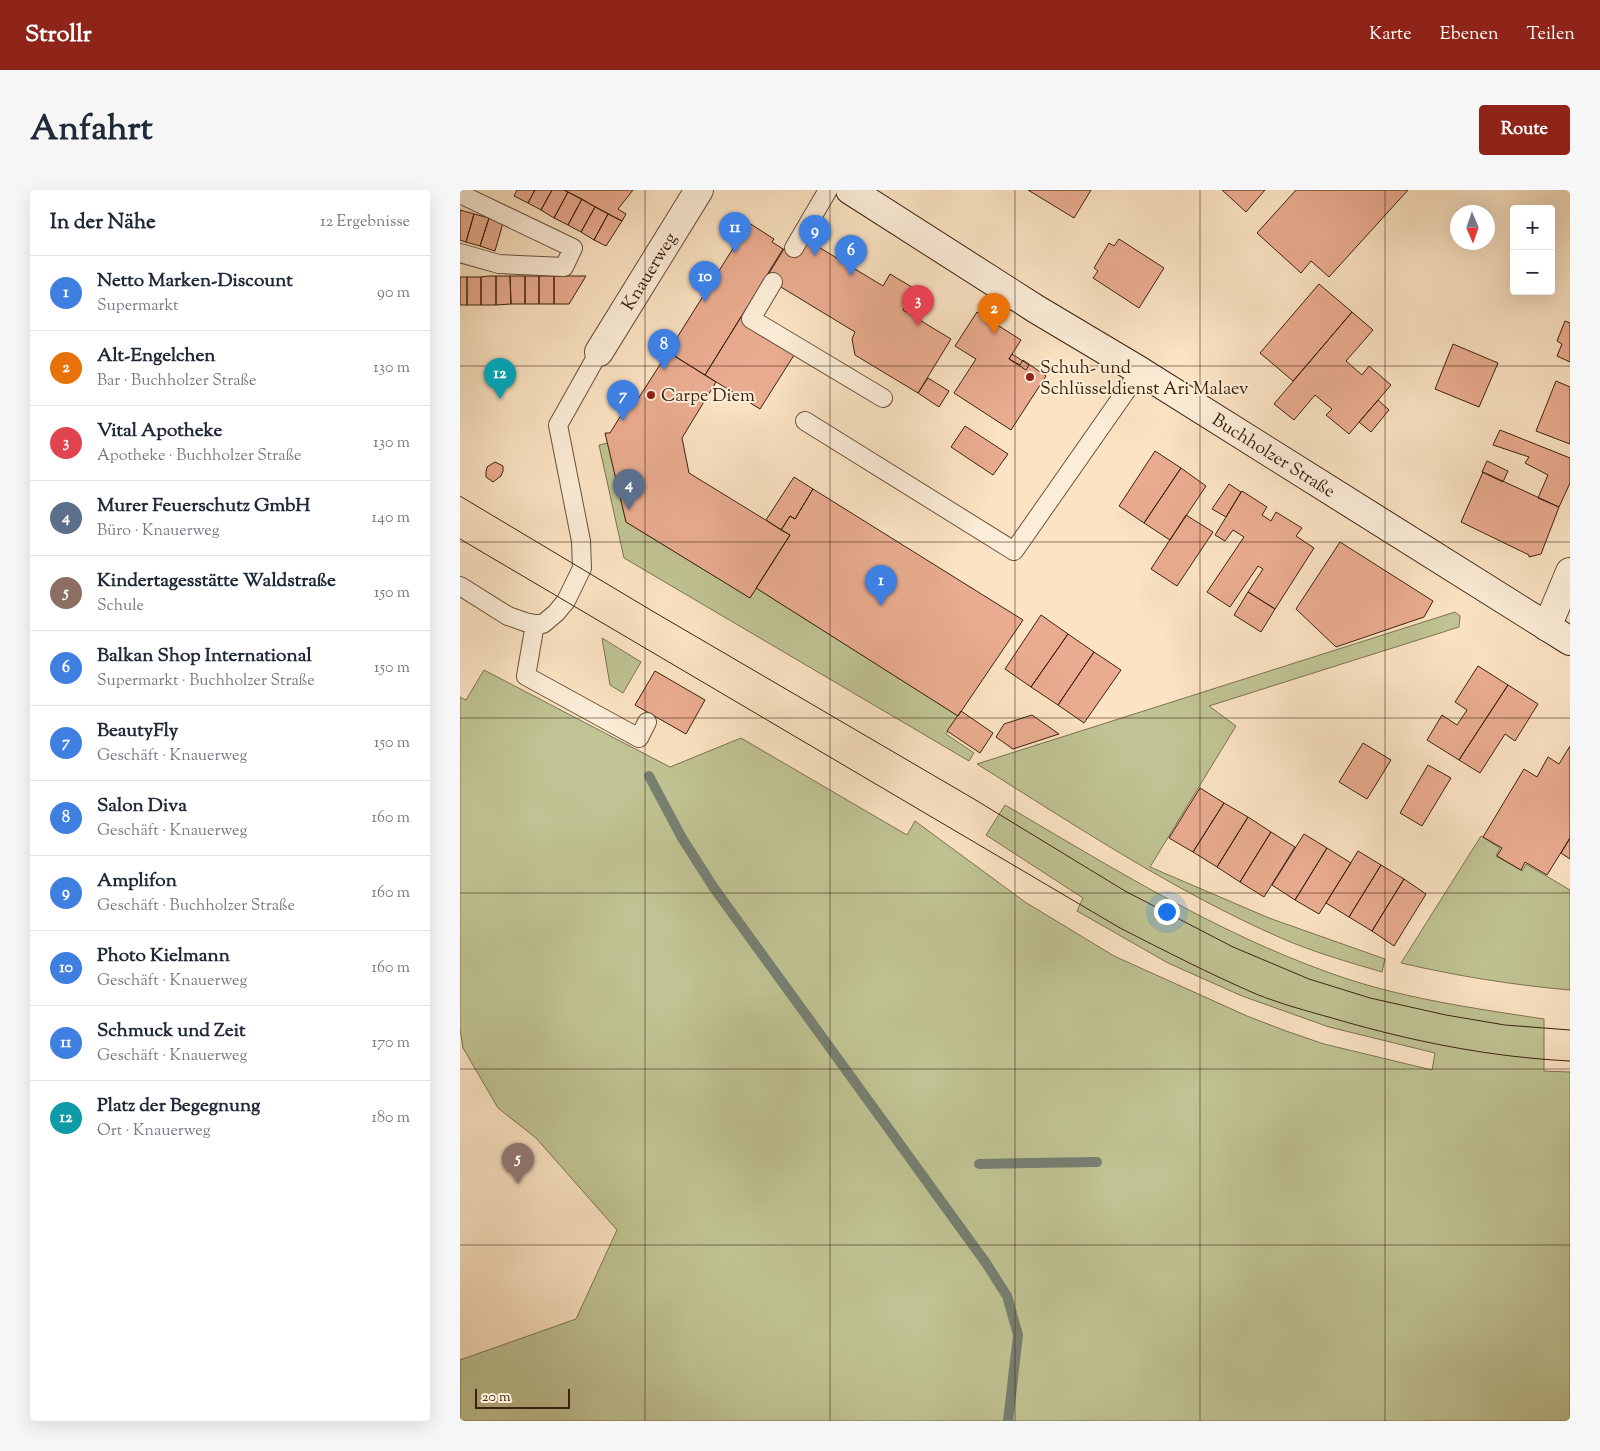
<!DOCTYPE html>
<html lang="de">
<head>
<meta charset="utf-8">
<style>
  :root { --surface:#fff; --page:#f6f6f7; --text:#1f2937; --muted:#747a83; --line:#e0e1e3; --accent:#8f2418 }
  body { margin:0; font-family:"Sorts Mill Goudy",serif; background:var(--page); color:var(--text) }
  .controls { position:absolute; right:15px; top:15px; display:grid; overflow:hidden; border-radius:5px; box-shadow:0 5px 20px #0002 }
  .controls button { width:45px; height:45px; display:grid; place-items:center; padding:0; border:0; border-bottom:1px solid var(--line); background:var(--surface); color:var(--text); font:25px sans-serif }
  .compass { position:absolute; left:990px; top:15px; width:45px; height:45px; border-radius:50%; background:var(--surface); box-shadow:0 5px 20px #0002; rotate:178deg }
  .scale { position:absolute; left:15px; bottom:12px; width:95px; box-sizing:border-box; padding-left:5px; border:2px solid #3c220f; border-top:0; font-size:14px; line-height:18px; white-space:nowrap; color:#3c220f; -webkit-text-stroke:4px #fcedd8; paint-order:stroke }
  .you { position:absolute; left:706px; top:721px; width:18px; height:18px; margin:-12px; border:4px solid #fff; border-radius:50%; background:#1a73e8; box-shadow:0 0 0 8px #1a73e833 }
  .badge { display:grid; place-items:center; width:32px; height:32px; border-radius:50%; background:var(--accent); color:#fff; font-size:16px; font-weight:700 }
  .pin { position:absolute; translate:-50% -41px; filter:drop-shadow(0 1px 2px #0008) }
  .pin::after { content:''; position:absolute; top:26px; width:18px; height:15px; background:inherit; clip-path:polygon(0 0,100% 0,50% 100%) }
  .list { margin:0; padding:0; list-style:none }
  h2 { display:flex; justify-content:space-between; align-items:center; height:65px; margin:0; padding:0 20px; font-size:21px }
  h2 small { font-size:16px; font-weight:400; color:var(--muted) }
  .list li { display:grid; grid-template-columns:32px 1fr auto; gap:15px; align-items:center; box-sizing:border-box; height:75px; padding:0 20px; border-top:1px solid var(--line) }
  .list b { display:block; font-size:19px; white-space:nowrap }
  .list p { margin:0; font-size:16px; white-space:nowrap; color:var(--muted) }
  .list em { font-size:16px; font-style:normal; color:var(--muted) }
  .map { position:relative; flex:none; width:1110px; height:1231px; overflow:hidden; border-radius:5px }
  header { display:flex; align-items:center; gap:30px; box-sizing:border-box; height:70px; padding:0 25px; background:var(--accent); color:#fff }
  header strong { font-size:24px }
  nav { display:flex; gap:28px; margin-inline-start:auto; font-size:18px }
  .intro { display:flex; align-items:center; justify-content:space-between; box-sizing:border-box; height:120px; padding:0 30px }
  h1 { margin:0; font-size:35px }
  .button { padding:12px 22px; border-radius:5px; background:var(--accent); color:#fff; font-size:18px; font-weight:700 }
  main { display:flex; gap:30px; padding:0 30px }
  aside { flex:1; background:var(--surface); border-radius:5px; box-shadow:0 5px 20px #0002 }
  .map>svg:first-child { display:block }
</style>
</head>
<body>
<header>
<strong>Strollr</strong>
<nav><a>Karte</a><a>Ebenen</a><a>Teilen</a></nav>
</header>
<div class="intro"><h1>Anfahrt</h1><a class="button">Route</a></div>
<main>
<aside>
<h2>In der Nähe<small>12 Ergebnisse</small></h2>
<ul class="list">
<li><span class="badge" style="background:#3f7fe0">1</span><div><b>Netto Marken-Discount</b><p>Supermarkt</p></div><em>90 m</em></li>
<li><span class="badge" style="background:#e8710a">2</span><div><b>Alt-Engelchen</b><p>Bar · Buchholzer Straße</p></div><em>130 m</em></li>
<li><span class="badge" style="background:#e0444e">3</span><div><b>Vital Apotheke</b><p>Apotheke · Buchholzer Straße</p></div><em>130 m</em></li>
<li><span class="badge" style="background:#5c6f8a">4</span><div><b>Murer Feuerschutz GmbH</b><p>Büro · Knauerweg</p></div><em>140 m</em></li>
<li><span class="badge" style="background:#8d6e63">5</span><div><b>Kindertagesstätte Waldstraße</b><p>Schule</p></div><em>150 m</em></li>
<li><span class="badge" style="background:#3f7fe0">6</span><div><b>Balkan Shop International</b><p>Supermarkt · Buchholzer Straße</p></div><em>150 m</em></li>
<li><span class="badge" style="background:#3f7fe0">7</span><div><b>BeautyFly</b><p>Geschäft · Knauerweg</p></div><em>150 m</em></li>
<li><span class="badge" style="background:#3f7fe0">8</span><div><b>Salon Diva</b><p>Geschäft · Knauerweg</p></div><em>160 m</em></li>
<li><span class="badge" style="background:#3f7fe0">9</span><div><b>Amplifon</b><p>Geschäft · Buchholzer Straße</p></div><em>160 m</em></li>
<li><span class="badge" style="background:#3f7fe0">10</span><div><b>Photo Kielmann</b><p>Geschäft · Knauerweg</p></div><em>160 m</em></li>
<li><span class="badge" style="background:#3f7fe0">11</span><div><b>Schmuck und Zeit</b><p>Geschäft · Knauerweg</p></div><em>170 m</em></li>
<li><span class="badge" style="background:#0f9aa8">12</span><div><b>Platz der Begegnung</b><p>Ort · Knauerweg</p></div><em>180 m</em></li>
</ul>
</aside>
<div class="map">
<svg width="1110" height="1231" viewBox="0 0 1110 1231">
  <rect width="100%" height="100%" fill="#fbe3c3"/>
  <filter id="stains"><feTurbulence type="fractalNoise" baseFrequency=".004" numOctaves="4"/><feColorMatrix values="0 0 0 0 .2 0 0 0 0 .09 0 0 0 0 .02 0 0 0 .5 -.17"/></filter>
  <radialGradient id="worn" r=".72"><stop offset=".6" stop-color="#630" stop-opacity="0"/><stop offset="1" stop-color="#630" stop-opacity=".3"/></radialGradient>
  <path fill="#c0c393" stroke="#7e7251" d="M 148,253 L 166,332 L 290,408 L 296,398 L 498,526 L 486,544 L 514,563 L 509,571 L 164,368 L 139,255 Z
    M 995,422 L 1000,426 L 999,437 L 749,516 L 776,536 L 690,677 L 809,728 L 925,769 L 922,782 C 888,772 853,762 821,748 C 714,701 616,636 517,574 Z
    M 142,448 L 181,472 L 163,503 L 150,495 Z
    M 24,480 L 210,577 L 281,548 L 447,645 L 455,631 L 565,712 L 654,766 L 787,826 L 826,841 L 864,854 L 972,880 L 975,863 L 869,837 L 782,806 L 708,773 L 617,721 L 623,708 L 526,645 L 545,615 C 651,677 755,742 870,783 C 939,808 1012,818 1084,829 L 1084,881 L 1110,882 L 1110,1231 L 0,1231 L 0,1170 L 116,1129 L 157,1040 L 76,948 L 38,918 L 3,858 L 0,839 L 0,507 L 6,510 Z
    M 1021,646 L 1040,658 L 1036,666 L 1062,681 L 1066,674 L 1110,700 L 1110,800 C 1053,795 997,786 941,773 Z"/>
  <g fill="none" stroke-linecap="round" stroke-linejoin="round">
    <path stroke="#778071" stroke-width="10" d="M 189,586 L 222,648 L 254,698 L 526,1073 L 547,1106 L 558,1145 L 548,1231
      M 519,974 L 637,972"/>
  </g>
  <path fill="#eaac90" stroke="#3c220f" d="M 57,0 L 75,0 L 68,13 L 54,6 Z
    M 75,0 L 92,0 L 81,20 L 68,13 Z
    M 92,0 L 104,0 L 108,2 L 94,28 L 81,20 Z
    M 104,0 L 173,0 L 158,19 L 166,24 L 162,31 Z
    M 568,0 L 631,0 L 614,28 Z
    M 762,0 L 805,0 L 786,22 Z
    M 836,0 L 948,0 L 869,87 L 851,71 L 841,83 L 797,43 Z
    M 108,2 L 122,9 L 108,35 L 94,28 Z
    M 122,9 L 135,17 L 121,42 L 108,35 Z
    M 135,17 L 148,24 L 134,50 L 121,42 Z
    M 0,20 L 14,24 L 6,52 L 0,50 Z
    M 14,24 L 29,28 L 20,56 L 6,52 Z
    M 148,24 L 162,31 L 146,56 L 134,50 Z
    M 29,28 L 43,33 L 35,61 L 20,56 Z
    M 289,33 L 314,49 L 312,52 L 323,59 L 245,185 L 208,162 Z
    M 659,49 L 704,78 L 679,118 L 633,88 L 638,81 L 634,78 L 649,53 L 654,56 Z
    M 347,50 L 423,96 L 430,84 L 455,99 L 443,120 L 491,149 L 458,203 L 395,165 L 392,149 L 395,142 L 306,88 L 327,54 Z
    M 29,86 L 36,86 L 36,115 L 21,115 L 21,87 Z
    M 36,86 L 50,86 L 51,114 L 36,115 Z
    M 50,86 L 65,86 L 65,114 L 51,114 Z
    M 65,86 L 79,86 L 79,114 L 65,114 Z
    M 79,86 L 94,86 L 94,114 L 79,114 Z
    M 94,86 L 126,86 L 109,114 L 94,114 Z
    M 0,87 L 7,87 L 7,115 L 0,115 Z
    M 7,87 L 21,87 L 21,115 L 7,115 Z
    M 859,94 L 892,122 L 833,191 L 800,163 Z
    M 517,122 L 561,150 L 549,169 L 560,175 L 563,170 L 586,186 L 551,240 L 494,203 L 516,169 L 495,156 Z
    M 892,122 L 913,140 L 886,171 L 902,185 L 909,176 L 931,195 L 889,244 L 866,225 L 872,219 L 855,205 L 834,230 L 814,214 Z
    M 281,127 L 336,162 L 300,219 L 245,185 Z
    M 1105,131 L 1110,133 L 1110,172 L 1097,166 L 1102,154 L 1097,151 Z
    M 993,154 L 1038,173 L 1019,217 L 975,199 Z
    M 208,162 L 256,192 L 222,248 L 229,283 L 330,345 L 290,408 L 166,332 L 145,243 L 150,243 L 173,206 L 178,209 Z
    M 552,164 L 569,175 L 566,180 L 549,169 Z
    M 468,188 L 489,201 L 479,217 L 458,203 Z
    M 1096,191 L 1110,197 L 1110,254 L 1076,241 Z
    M 918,210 L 929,220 L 911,242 L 899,232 Z
    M 505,236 L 548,264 L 533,285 L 491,257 Z
    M 1040,240 L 1110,268 L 1110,293 L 1099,317 L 1078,308 L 1088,285 L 1065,273 L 1069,267 L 1033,255 Z
    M 695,261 L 721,278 L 684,333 L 659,316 Z
    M 1027,271 L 1048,281 L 1043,292 L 1022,282 Z
    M 35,272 L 43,276 L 43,281 L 41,286 L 33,292 L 26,287 L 26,282 L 27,277 Z
    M 721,278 L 746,296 L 710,350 L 684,333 Z
    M 1023,282 L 1099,317 L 1081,364 L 1069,367 L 1069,365 L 1001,332 Z
    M 334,287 L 353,299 L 335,329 L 330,326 L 321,340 L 306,330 Z
    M 769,294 L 781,302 L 766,327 L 752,319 Z
    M 353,299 L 563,430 L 498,526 L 296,398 L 330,345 L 321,340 L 330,326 L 335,329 Z
    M 782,301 L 807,317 L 802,325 L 811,331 L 816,322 L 842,338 L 836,346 L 854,358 L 815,419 L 788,402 L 803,379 L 798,376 L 770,417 L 747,402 L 784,347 L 773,340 L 765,351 L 755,345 Z
    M 726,325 L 753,342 L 717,396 L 691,379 Z
    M 880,352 L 973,411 L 964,427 L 876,457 L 836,419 Z
    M 788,402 L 815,419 L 801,442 L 774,425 Z
    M 581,425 L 608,444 L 571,497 L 545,479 Z
    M 608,444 L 634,462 L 598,515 L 571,497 Z
    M 634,462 L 661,480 L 624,533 L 598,515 Z
    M 1018,476 L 1048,495 L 999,570 L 967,550 L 982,525 L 997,535 L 1007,520 L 995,512 Z
    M 195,481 L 245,510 L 226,544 L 175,515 Z
    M 1048,495 L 1078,514 L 1055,551 L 1045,544 L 1020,583 L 999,570 Z
    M 501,521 L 533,543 L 520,563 L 487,541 Z
    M 572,525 L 599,544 L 553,559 L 536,547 L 544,534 Z
    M 903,553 L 931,570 L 907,609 L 879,592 Z
    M 1110,556 L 1110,648 L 1087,685 L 1065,672 L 1061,680 L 1037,666 L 1042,658 L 1023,647 L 1064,579 L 1077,587 L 1088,567 L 1099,574 Z
    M 968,575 L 991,588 L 962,636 L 940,623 Z
    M 740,598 L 764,613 L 733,662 L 709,648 Z
    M 764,613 L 788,627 L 757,677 L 733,662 Z
    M 788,627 L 811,642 L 780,692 L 757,677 Z
    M 811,642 L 835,657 L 804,707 L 780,692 Z
    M 844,644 L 867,658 L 835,710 L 812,695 Z
    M 1110,648 L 1110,669 L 1101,663 Z
    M 867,658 L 891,673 L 859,724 L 835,710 Z
    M 898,661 L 921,675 L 889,727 L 866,713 Z
    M 921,675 L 944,689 L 912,741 L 889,727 Z
    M 944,689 L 966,704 L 934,756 L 912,741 Z"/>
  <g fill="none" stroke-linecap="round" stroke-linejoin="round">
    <g stroke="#6c523c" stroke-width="20">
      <path id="lane" d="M 0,4 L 113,58 L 104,77 L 39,74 L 0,63
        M 334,58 L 368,0
        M 313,92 L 291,129 L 423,208
        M 345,231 L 554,361 L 680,181
        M 0,396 L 48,426 L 65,432 L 75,434 L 83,434 L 96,423 L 106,411 L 122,378 L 121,351 L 98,235 L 139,162
        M 75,434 L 66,486 L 179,548 L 187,532"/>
    </g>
    <g stroke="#6c523c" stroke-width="30">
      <g id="street">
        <path id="s1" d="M 139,162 L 239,0"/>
        <path d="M 1087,437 L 1110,382"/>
      </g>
    </g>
    <g stroke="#3c220f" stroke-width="30">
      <g id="secondary">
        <path id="s2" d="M 390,0 L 576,119 L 680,181 L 1110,451"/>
      </g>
    </g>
    <use href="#lane" stroke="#fcedd8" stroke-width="18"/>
    <use href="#street" stroke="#fcedd8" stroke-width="28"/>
    <use href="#secondary" stroke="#fcedd8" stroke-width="28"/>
    <path stroke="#3c220f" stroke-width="1" d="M 0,306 L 194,422 L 514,609 L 665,701 L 773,757 L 849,789 L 910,808 L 986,825 L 1045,835 L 1110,840
      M 0,349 L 660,738 C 705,761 750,784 796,804 C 821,814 847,821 872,828 C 950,851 1029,867 1110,871"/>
  </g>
  <path fill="none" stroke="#3c220f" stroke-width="1" stroke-opacity="0.55" d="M 185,0 L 185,1231M 370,0 L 370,1231M 555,0 L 555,1231M 740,0 L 740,1231M 925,0 L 925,1231M 0,176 L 1110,176M 0,352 L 1110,352M 0,528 L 1110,528M 0,703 L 1110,703M 0,879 L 1110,879M 0,1055 L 1110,1055"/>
  <g fill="#8f2418" stroke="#fcedd8" stroke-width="2">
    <circle cx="570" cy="187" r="5"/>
    <circle cx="191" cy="205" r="5"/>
  </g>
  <g text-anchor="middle" stroke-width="4" stroke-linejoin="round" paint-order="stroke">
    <g font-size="18" fill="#3c220f" stroke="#fcedd8">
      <text dy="6" stroke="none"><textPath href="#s1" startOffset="95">Knauerweg</textPath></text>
      <text dy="6" stroke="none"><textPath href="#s2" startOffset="500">Buchholzer Straße</textPath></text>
    </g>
    <g font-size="18" fill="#3c220f" stroke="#fcedd8" text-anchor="start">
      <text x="580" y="183">Schuh- und<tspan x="580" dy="21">Schlüsseldienst Ari Malaev</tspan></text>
      <text x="201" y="211">Carpe Diem</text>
    </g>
  </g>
  <rect width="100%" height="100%" filter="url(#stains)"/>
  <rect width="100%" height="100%" fill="url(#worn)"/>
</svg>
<div class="controls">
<button>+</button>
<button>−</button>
</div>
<svg class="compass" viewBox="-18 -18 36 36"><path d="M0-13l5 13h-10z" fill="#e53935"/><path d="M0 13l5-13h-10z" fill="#747a83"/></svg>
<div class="scale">20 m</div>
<div class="you"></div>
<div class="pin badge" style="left:421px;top:416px;background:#3f7fe0">1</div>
<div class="pin badge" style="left:534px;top:144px;background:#e8710a">2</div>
<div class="pin badge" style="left:458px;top:136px;background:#e0444e">3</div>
<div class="pin badge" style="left:169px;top:320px;background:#5c6f8a">4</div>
<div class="pin badge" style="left:58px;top:994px;background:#8d6e63">5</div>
<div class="pin badge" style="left:391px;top:86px;background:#3f7fe0">6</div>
<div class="pin badge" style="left:163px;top:231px;background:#3f7fe0">7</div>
<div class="pin badge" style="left:204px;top:180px;background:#3f7fe0">8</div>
<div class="pin badge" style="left:355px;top:66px;background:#3f7fe0">9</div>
<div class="pin badge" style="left:245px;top:112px;background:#3f7fe0">10</div>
<div class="pin badge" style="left:275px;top:63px;background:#3f7fe0">11</div>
<div class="pin badge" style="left:40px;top:209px;background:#0f9aa8">12</div>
</div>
</main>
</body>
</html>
